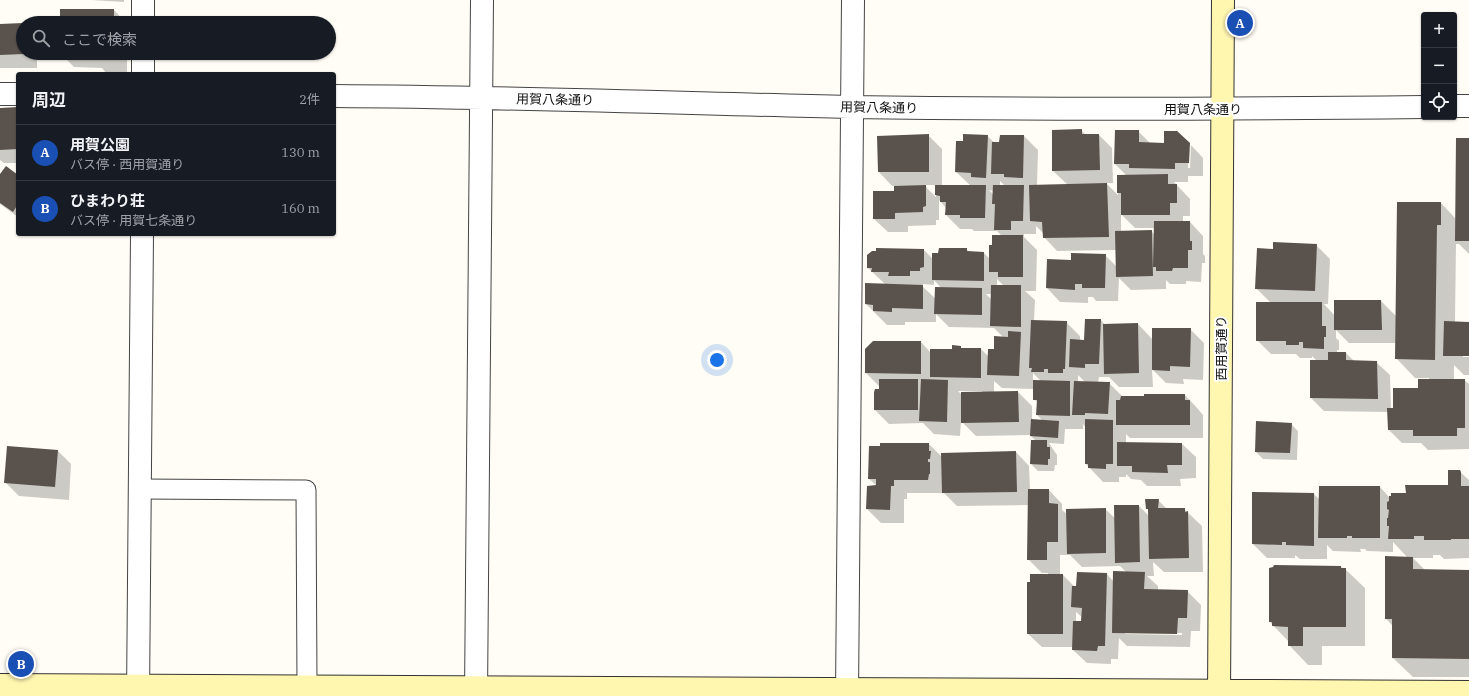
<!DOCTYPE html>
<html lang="ja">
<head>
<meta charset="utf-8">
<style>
  :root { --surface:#171b24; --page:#242831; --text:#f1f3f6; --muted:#9ea1a6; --line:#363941; --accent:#2563eb }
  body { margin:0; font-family:"IBM Plex Serif","Noto Sans JP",serif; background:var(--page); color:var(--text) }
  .controls { position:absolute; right:12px; top:12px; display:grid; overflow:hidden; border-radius:4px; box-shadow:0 1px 3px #0004 }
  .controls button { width:36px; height:36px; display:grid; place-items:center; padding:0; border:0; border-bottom:1px solid var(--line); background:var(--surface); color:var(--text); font:20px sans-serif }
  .you { position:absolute; left:717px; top:360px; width:14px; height:14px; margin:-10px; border:3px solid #fff; border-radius:50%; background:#1a73e8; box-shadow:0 0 0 6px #1a73e833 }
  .badge { display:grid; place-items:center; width:26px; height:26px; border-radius:50%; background:var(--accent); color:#fff; font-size:13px; font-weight:700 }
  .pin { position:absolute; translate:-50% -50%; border:2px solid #fff; box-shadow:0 1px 4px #0006 }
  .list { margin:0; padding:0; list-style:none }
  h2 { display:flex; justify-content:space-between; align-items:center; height:52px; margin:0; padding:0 16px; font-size:17px }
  h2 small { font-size:13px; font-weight:400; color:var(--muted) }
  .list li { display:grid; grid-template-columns:26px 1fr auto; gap:12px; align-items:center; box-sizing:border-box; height:56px; padding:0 16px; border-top:1px solid var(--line) }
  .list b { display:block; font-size:15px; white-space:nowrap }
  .list p { margin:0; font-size:13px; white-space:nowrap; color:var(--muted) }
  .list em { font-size:13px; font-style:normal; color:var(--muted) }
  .icon { flex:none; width:22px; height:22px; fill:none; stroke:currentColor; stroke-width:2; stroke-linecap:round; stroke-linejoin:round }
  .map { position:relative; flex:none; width:1469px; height:696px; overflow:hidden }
  .search { position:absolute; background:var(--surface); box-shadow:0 1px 3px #0004; left:16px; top:16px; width:320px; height:44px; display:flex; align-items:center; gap:10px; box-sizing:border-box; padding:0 14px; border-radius:22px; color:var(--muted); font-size:15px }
  .panel { position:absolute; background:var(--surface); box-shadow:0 1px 3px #0004; left:16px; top:72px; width:320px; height:164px; border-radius:4px }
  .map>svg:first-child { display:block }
</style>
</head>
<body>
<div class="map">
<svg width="1469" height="696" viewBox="0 0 1469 696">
  <rect width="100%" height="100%" fill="#fffdf5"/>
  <path fill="#0003" fill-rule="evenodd" d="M 91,0 L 124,0 L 124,2 Z
    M 114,10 L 126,23 L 61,23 Z
    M 0,25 L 23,53 L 37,53 L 37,68 L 0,68 Z
    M 60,53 L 127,53 L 127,74 L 107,74 L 102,68 L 74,67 Z
    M 18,108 L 18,163 L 4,163 L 0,160 L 0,109 Z
    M 1081,130 L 1086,135 L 1099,135 L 1112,148 L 1113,183 L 1106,183 L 1118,195 L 1118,176 L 1127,176 L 1115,164 L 1138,131 L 1150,143 L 1165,144 L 1177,132 L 1190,145 L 1189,145 L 1188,168 L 1190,168 L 1191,145 L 1203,158 L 1203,176 L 1188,176 L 1188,182 L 1174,182 L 1190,199 L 1190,216 L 1183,216 L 1183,222 L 1190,222 L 1203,236 L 1203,254 L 1205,256 L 1205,263 L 1202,263 L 1201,282 L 1186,281 L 1186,284 L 1170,284 L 1166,280 L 1166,289 L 1131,290 L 1119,278 L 1118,301 L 1096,301 L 1093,297 L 1088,297 L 1088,303 L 1060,302 L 1047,288 L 1072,261 L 1105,255 L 1117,267 L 1117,250 L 1057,251 L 1044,237 L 1044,234 L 1036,226 L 1036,234 L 1024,234 L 1024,237 L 1037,250 L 1036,291 L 1025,291 L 1035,300 L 1034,321 L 1066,322 L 1080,336 L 1080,341 L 1085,341 L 1101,320 L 1105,325 L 1138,324 L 1153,340 L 1190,329 L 1204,343 L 1203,380 L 1183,379 L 1184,384 L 1166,383 L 1152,369 L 1153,387 L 1119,387 L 1109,377 L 1099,377 L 1098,383 L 1109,383 L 1123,397 L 1185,395 L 1198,409 L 1203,415 L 1203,438 L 1130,438 L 1126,434 L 1126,443 L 1182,444 L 1196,457 L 1196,478 L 1180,479 L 1181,486 L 1147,486 L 1141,480 L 1131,479 L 1126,474 L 1126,477 L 1119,477 L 1119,482 L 1103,482 L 1086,464 L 1086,428 L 1083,424 L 1083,429 L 1065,429 L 1064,444 L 1049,443 L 1057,455 L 1057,465 L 1055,465 L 1054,471 L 1038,471 L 1031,464 L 1032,441 L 1036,441 L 1030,435 L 976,436 L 961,421 L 960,436 L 934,434 L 923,423 L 889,424 L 875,410 L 876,390 L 880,390 L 880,387 L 866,373 L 921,342 L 931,353 L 953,350 L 960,347 L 963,349 L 981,349 L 989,357 L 1003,337 L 994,328 L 949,327 L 936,314 L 936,322 L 905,322 L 905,325 L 887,325 L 866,304 L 886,285 L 868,268 L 924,250 L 933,259 L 966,249 L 969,252 L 984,253 L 990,259 L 993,246 L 1002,236 L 997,231 L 974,231 L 972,229 L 960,229 L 946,215 L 946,208 L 939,200 L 939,220 L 936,220 L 936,225 L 908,226 L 908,232 L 888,232 L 874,219 L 895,192 L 895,186 L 892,186 L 879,172 L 928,135 L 942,149 L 942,186 L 971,186 L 956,172 L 964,142 L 987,136 L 995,143 L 1024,136 L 1038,150 L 1037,186 L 1068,185 L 1053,171 ZM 1000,181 L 1005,186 L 1000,186 ZM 924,185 L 936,185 L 936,197 ZM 989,190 L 994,191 L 994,195 ZM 1121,214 L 1135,228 L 1155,228 L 1155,235 L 1151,231 L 1121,232 ZM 997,279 L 1004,286 L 997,286 ZM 934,280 L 941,288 L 936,299 L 923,287 L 923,284 L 934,285 ZM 986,294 L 992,294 L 991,299 ZM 1033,373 L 1042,382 L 1033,381 ZM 1078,375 L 1085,382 L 1078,382 ZM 994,381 L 1002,388 L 1034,389 L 1034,399 L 1038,403 L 1037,415 L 1043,421 L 1032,420 L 1032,406 L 1018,392 L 994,392 ZM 958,391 L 982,391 L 982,393 L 962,395 Z
    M 1469,139 L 1469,254 L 1459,244 L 1456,244 L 1455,323 L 1469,323 L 1469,355 L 1463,355 L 1463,357 L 1469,357 L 1469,375 L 1464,375 L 1454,365 L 1454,380 L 1464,380 L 1469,384 L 1469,449 L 1428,450 L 1421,443 L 1402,443 L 1389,430 L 1388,412 L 1324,411 L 1311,398 L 1317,361 L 1312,356 L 1312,358 L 1300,358 L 1296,354 L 1271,354 L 1257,340 L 1271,303 L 1256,288 L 1274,250 L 1316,245 L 1330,259 L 1328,304 L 1324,304 L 1335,316 L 1381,301 L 1396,316 L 1441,203 L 1456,219 ZM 1336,330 L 1349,343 L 1396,343 L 1396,358 L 1415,378 L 1429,378 L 1429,380 L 1419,389 L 1394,408 L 1391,409 L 1390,375 L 1376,362 L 1354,361 L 1346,353 L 1337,353 L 1337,350 L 1339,350 L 1339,341 L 1336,338 Z
    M 0,176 L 18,176 L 18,217 L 0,204 Z
    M 1291,424 L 1298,431 L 1297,460 L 1263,459 L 1256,452 Z
    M 929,444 L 942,457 L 1016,452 L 1029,466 L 1030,490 L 1049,490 L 1062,504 L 1062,510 L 1067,514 L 1105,509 L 1116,519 L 1139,506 L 1149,516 L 1149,511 L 1147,508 L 1158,500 L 1167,509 L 1184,509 L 1202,526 L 1203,572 L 1164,572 L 1153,562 L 1154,576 L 1147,576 L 1158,586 L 1158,591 L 1187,591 L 1201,605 L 1200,631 L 1191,631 L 1190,647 L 1127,646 L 1119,638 L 1118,659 L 1111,659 L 1111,664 L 1087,663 L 1073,650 L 1074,647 L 1042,647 L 1028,634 L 1048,573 L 1042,573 L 1028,559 L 1029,505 L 957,506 L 942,491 L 942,493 L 907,493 L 907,499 L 904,499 L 904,523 L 881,523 L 867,509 L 877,486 L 869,479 ZM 1060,555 L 1070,555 L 1082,567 L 1120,566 L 1126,572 L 1114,582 L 1107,574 L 1075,587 L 1063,575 L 1060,575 ZM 1076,612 L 1083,618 L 1082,622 L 1076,622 ZM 1125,632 L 1182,633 L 1182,635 L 1125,634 Z
    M 58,451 L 71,464 L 69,500 L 19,496 L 5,482 Z
    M 1459,471 L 1469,480 L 1469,558 L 1444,559 L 1440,555 L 1433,555 L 1433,558 L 1413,558 L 1425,570 L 1469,571 L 1469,677 L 1413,677 L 1393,658 L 1393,626 L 1386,619 L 1386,557 L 1408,558 L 1393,542 L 1393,552 L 1367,551 L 1365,549 L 1360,549 L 1361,552 L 1333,551 L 1327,545 L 1327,559 L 1300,559 L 1295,555 L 1295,558 L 1267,558 L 1253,544 L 1253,493 L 1314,494 L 1320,500 L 1380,487 L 1389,497 L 1448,486 Z
    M 1341,567 L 1345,569 L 1365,588 L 1365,646 L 1322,646 L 1322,665 L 1308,665 L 1289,645 L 1289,642 L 1270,622 Z"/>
  <path fill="#5a524d" d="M 60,9 L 114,9 L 114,23 L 60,23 Z
    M 23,23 L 24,54 L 0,55 L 0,24 Z
    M 72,53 L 114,53 L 114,60 L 93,60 L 93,55 L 72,54 Z
    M 18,107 L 18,149 L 0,150 L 0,108 Z
    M 1082,129 L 1082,134 L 1099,134 L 1100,170 L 1052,171 L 1052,130 Z
    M 1115,130 L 1139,130 L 1139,142 L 1164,143 L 1164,131 L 1177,131 L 1190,143 L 1189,163 L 1175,163 L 1175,169 L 1129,168 L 1129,164 L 1114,164 Z
    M 929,134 L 929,172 L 878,172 L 877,136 Z
    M 963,134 L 988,135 L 986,178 L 971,177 L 971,173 L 955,172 L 956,141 L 963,141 Z
    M 1000,135 L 1024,135 L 1023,178 L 1004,177 L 1004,174 L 991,174 L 992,142 L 999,142 Z
    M 1456,138 L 1469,138 L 1469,241 L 1455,241 Z
    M 6,166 L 18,175 L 18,204 L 13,212 L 0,203 L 0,174 Z
    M 1168,174 L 1168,184 L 1177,184 L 1177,203 L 1170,203 L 1170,215 L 1121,215 L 1121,193 L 1117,193 L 1117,175 Z
    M 1107,183 L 1109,237 L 1043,238 L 1042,222 L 1030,221 L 1029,185 Z
    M 926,185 L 926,206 L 923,207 L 923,212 L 895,213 L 895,219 L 873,219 L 873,191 L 894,191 L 894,186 Z
    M 935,185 L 986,185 L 985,218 L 960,218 L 960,215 L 945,215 L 946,202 L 940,202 L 940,196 L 935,195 Z
    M 993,185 L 1024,185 L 1023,221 L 1011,221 L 1011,230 L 994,230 L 995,204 L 992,204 Z
    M 1397,202 L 1441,202 L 1441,225 L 1437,225 L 1435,360 L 1395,359 Z
    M 1154,221 L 1190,221 L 1190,241 L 1192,241 L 1192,250 L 1188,250 L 1188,268 L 1173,268 L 1172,271 L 1156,271 L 1156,267 L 1153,267 Z
    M 1152,230 L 1153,276 L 1116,277 L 1115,231 Z
    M 992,235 L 1023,235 L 1023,277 L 998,277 L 998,272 L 989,272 L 989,245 L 992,245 Z
    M 1273,242 L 1317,244 L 1315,291 L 1255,289 L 1257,248 L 1273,249 Z
    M 876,248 L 924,249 L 924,267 L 920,268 L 920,271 L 910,271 L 910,276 L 888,276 L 889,272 L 871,272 L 872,268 L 867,268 L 867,255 L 872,251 L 876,251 Z
    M 939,248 L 967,248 L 967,251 L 984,252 L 984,281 L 932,280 L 932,253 L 938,253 Z
    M 1071,253 L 1106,254 L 1105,288 L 1082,288 L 1082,284 L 1075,284 L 1075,290 L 1046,288 L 1047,259 L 1071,260 Z
    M 865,283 L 923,285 L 923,309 L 892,308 L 892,312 L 873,311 L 873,305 L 865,304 Z
    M 991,285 L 1021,285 L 1021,327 L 990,326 Z
    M 935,287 L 982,288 L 982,315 L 934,314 Z
    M 1334,300 L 1381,300 L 1382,330 L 1334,330 Z
    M 1256,302 L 1322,302 L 1322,326 L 1326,326 L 1326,337 L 1324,337 L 1324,349 L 1303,348 L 1303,342 L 1299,342 L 1299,345 L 1286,345 L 1286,341 L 1256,341 Z
    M 1085,319 L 1101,319 L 1099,364 L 1085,364 L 1085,368 L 1069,367 L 1070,339 L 1084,340 Z
    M 1031,320 L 1067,321 L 1065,369 L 1063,369 L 1063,373 L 1048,373 L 1048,369 L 1044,369 L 1044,372 L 1031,372 L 1032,368 L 1029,368 Z
    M 1444,321 L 1469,322 L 1469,356 L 1443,356 Z
    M 1138,323 L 1139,373 L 1104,374 L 1103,324 Z
    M 1152,328 L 1191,328 L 1190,367 L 1170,366 L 1170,371 L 1152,370 Z
    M 1008,331 L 1021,332 L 1019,376 L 987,375 L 988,349 L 994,349 L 994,336 L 1008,337 Z
    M 873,341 L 921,341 L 921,374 L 865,373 L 865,349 Z
    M 952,345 L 961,346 L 961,348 L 981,348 L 981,378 L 930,377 L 930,349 L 952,349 Z
    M 1328,352 L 1346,352 L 1346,360 L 1377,361 L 1378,399 L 1310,398 L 1310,360 L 1328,360 Z
    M 879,379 L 918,379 L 918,410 L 874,410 L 874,392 L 875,389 L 879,389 Z
    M 921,379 L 948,380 L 947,422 L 919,421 Z
    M 1418,379 L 1465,379 L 1465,428 L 1457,428 L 1457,436 L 1413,436 L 1413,430 L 1388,430 L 1387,408 L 1393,408 L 1393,388 L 1418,388 Z
    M 1033,380 L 1070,381 L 1070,416 L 1036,415 L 1037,400 L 1033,400 Z
    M 1074,381 L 1110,382 L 1108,414 L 1085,413 L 1085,415 L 1072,415 Z
    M 1018,391 L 1019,422 L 961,423 L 961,392 Z
    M 1144,394 L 1185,394 L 1185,400 L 1190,400 L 1190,425 L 1116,425 L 1116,400 L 1120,400 L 1121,396 L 1144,396 Z
    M 1031,419 L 1059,421 L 1058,438 L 1030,436 Z
    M 1085,419 L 1113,420 L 1113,464 L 1106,464 L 1106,469 L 1088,468 L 1088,464 L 1085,464 Z
    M 1256,421 L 1292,423 L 1290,453 L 1255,452 Z
    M 1031,440 L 1047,440 L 1047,447 L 1050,447 L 1050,459 L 1048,459 L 1048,465 L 1030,464 Z
    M 1117,442 L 1182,443 L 1182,465 L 1167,465 L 1168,473 L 1132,472 L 1132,466 L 1117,466 Z
    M 880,443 L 929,443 L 929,451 L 931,451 L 930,459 L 928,459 L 928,462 L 930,462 L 930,474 L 929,474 L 928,480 L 894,480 L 894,486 L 891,486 L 890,510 L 866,509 L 867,486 L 876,485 L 876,479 L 868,479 L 869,446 L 880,446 Z
    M 7,446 L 58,450 L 55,487 L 4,483 Z
    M 1016,451 L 1017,492 L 942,493 L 941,453 Z
    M 1448,470 L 1460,470 L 1461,472 L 1461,486 L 1469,486 L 1469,539 L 1451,539 L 1451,540 L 1424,540 L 1424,536 L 1414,536 L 1414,539 L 1388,539 L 1389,526 L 1387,526 L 1387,518 L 1388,518 L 1389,510 L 1387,509 L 1387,502 L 1389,501 L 1389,496 L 1391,496 L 1391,493 L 1406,493 L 1405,485 L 1448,485 Z
    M 1319,486 L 1380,486 L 1380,538 L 1352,538 L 1352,536 L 1347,536 L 1347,538 L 1318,538 Z
    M 1028,489 L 1049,489 L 1049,503 L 1058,504 L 1058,542 L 1047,542 L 1047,560 L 1027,560 Z
    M 1252,492 L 1314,493 L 1314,546 L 1286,545 L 1286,542 L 1282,542 L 1282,545 L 1252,544 Z
    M 1145,499 L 1159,499 L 1158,508 L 1185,508 L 1185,512 L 1188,511 L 1189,558 L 1149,559 L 1148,509 L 1146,509 Z
    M 1114,505 L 1139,505 L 1140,562 L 1115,563 Z
    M 1106,508 L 1106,553 L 1067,554 L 1066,509 Z
    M 1385,556 L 1413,557 L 1413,569 L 1469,570 L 1469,659 L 1392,658 L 1392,619 L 1385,619 Z
    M 1274,565 L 1341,566 L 1341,568 L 1346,568 L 1346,627 L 1303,627 L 1303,646 L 1288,646 L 1288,627 L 1272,626 L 1272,622 L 1269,622 L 1269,568 L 1273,567 Z
    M 1113,571 L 1145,572 L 1144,589 L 1188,590 L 1187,618 L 1178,618 L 1177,634 L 1112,633 Z
    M 1077,572 L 1107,573 L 1105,646 L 1098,646 L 1097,651 L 1072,650 L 1073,621 L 1081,621 L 1082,608 L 1071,607 L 1072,586 L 1076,586 Z
    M 1030,574 L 1063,574 L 1063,634 L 1027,634 L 1027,582 L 1030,582 Z"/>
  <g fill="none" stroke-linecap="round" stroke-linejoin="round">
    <g stroke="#444" stroke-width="21">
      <path id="lane" d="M 139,489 L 306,490 L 307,686"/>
    </g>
    <g stroke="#444" stroke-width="24">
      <path id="street" d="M 143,23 L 143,0
        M 143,74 L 143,53
        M 0,94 L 18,94
        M 334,96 C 506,97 677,103 849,107 C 1041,110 1232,109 1424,107
        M 1454,106 L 1469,106
        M 138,696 L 142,234
        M 476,696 L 482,0
        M 847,696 L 853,0"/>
    </g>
    <g stroke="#333" stroke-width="24">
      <path id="secondary" d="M 0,685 L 1469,692
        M 1219,696 L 1223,0"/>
    </g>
    <use href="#lane" stroke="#fff" stroke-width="19"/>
    <use href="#street" stroke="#fff" stroke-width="22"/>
    <use href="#secondary" stroke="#fff6b0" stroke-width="22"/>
  </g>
  <g text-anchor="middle" stroke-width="4" stroke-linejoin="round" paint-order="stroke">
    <g font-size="13" fill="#111" stroke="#fff">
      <text transform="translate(555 99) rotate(1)" y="5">用賀八条通り</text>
      <text transform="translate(879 107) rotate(1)" y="5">用賀八条通り</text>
      <text x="1203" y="114">用賀八条通り</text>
      <text transform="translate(1221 348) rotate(-90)" y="5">西用賀通り</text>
    </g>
  </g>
</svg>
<div class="controls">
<button>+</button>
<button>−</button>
<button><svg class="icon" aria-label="locate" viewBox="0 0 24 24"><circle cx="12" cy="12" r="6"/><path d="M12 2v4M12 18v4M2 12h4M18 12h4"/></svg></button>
</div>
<div class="you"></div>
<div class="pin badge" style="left:1240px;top:23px;background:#1a4fb4">A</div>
<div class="pin badge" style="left:21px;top:664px;background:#1a4fb4">B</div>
<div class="search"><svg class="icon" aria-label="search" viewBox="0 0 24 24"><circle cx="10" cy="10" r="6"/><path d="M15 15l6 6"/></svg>ここで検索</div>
<section class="panel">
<h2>周辺<small>2件</small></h2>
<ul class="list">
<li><span class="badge" style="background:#1a4fb4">A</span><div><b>用賀公園</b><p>バス停 · 西用賀通り</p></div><em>130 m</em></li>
<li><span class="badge" style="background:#1a4fb4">B</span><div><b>ひまわり荘</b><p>バス停 · 用賀七条通り</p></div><em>160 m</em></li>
</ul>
</section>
</div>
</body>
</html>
